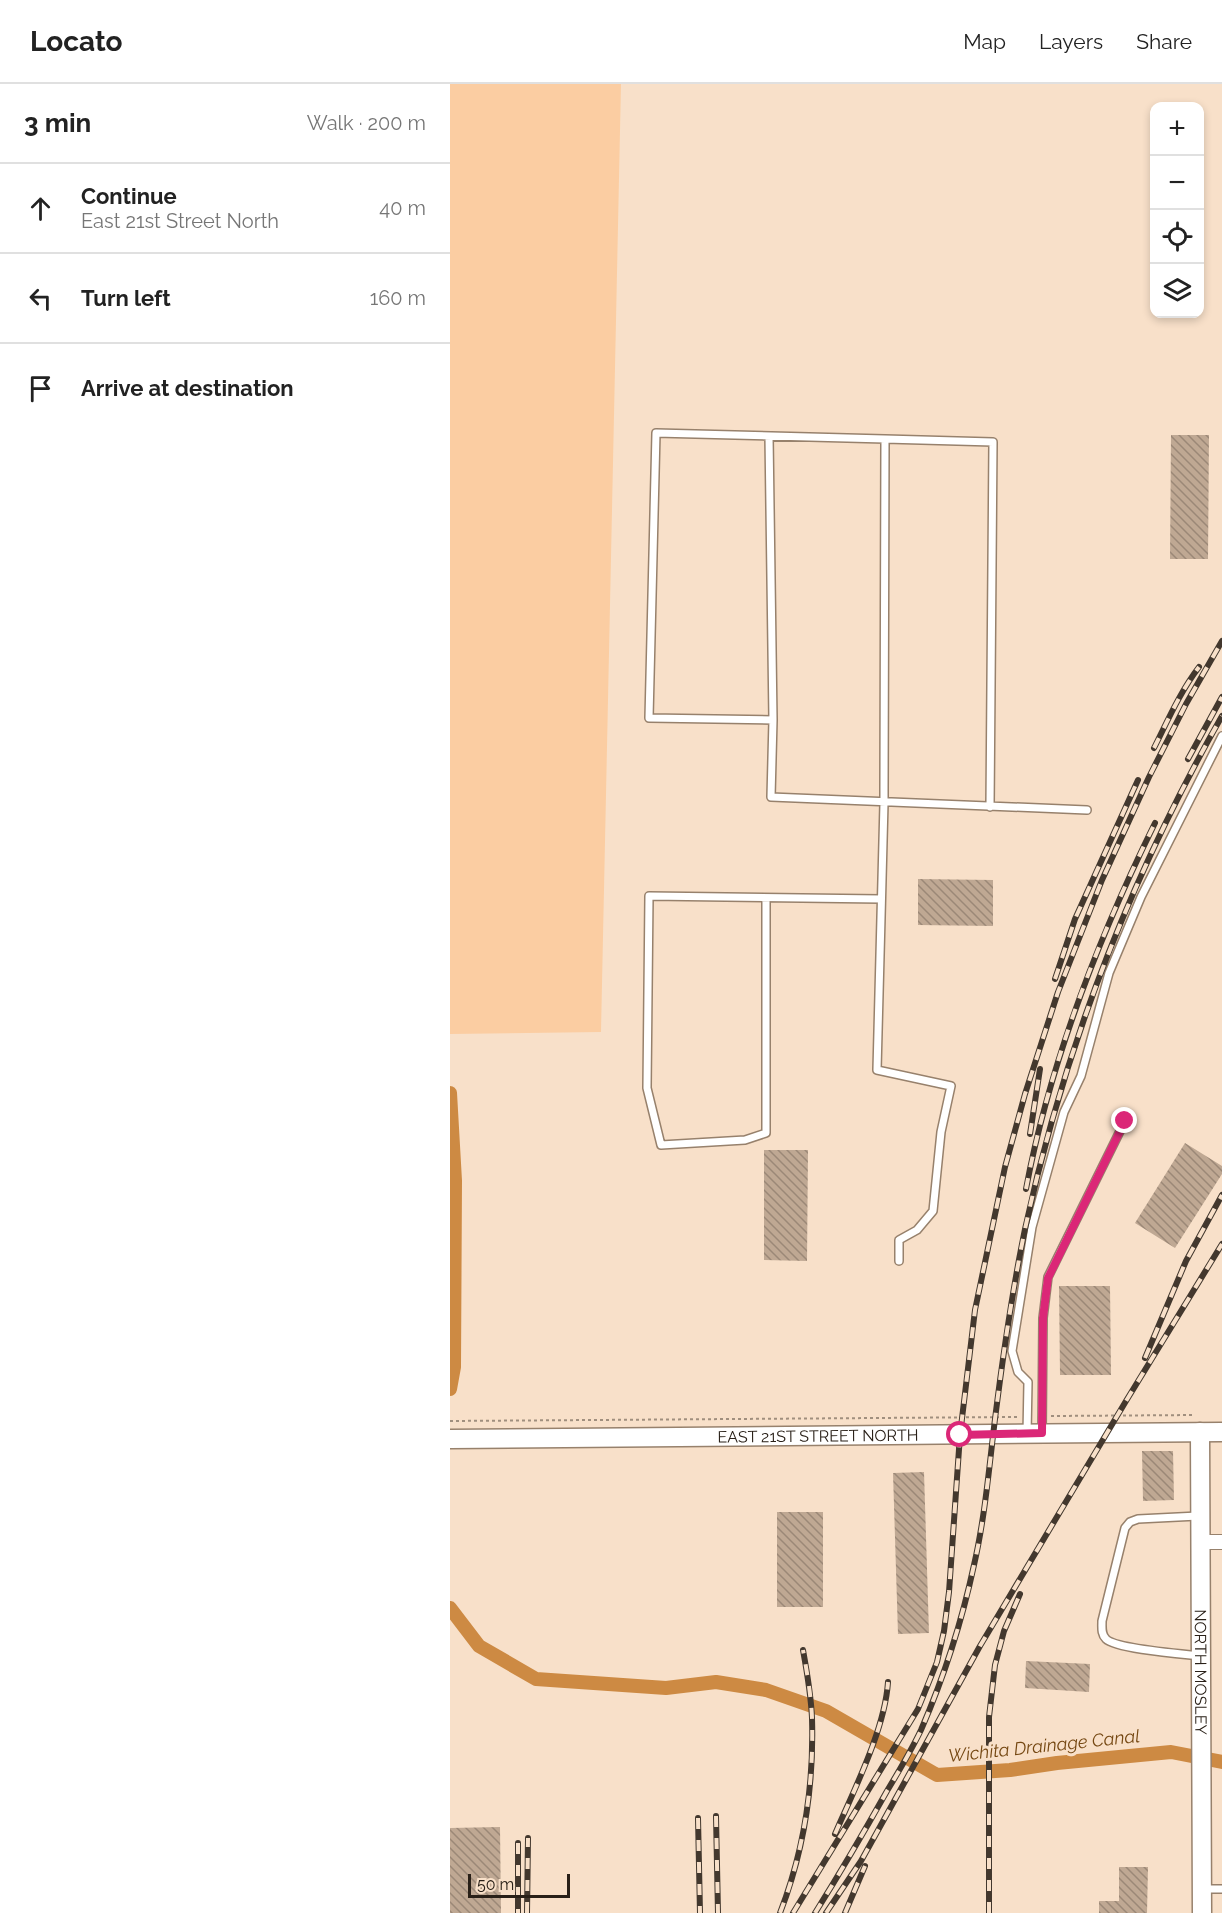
<!DOCTYPE html>
<html lang="en">
<head>
<meta charset="utf-8">
<style>
  :root { --surface:#fff; --page:#f2f2f2; --text:#222; --muted:#767676; --line:#e0e0e0 }
  body { margin:0; font-family:Raleway,sans-serif; background:var(--page); color:var(--text) }
  .controls { position:absolute; right:18px; top:18px; display:grid; overflow:hidden; border-radius:12px; box-shadow:0 3px 9px #0003 }
  .controls button { width:54px; height:54px; display:grid; place-items:center; padding:0; border:0; border-bottom:2px solid var(--line); background:var(--surface); color:var(--text); font:30px sans-serif }
  .scale { position:absolute; left:18px; bottom:15px; width:102px; box-sizing:border-box; padding-left:6px; border:3px solid #292018; border-top:0; font-size:16px; line-height:21px; white-space:nowrap; color:#292018; -webkit-text-stroke:4px #f8e0c9; paint-order:stroke }
  .stop { position:absolute; width:18px; height:18px; margin:-14px; border:4px solid #db2777; border-radius:50%; background:#fff }
  .stop.end { background:#db2777; border-color:#fff; box-shadow:0 2px 6px #0008 }
  .list { margin:0; padding:0; list-style:none }
  h2 { display:flex; justify-content:space-between; align-items:center; height:78px; margin:0; padding:0 24px; font-size:26px }
  h2 small { font-size:20px; font-weight:400; color:var(--muted) }
  .list li { display:grid; grid-template-columns:39px 1fr auto; gap:18px; align-items:center; box-sizing:border-box; height:90px; padding:0 24px; border-top:2px solid var(--line) }
  .list b { display:block; font-size:22px; white-space:nowrap }
  .list p { margin:0; font-size:20px; white-space:nowrap; color:var(--muted) }
  .list em { font-size:20px; font-style:normal; color:var(--muted) }
  .icon { flex:none; width:33px; height:33px; fill:none; stroke:currentColor; stroke-width:2; stroke-linecap:round; stroke-linejoin:round }
  .map { position:relative; flex:none; width:772px; height:1829px; overflow:hidden }
  header { display:flex; align-items:center; gap:36px; box-sizing:border-box; height:84px; padding:0 30px; background:var(--surface); border-bottom:2px solid var(--line) }
  header strong { font-size:28px }
  nav { display:flex; gap:33px; margin-inline-start:auto; font-size:21px }
  main { display:flex }
  aside { flex:1; background:var(--surface) }
  .map>svg:first-child { display:block }
</style>
</head>
<body>
<header>
<strong>Locato</strong>
<nav><a>Map</a><a>Layers</a><a>Share</a></nav>
</header>
<main>
<aside>
<h2>3 min<small>Walk · 200 m</small></h2>
<ul class="list">
<li><svg class="icon" aria-label="ahead" viewBox="0 0 24 24"><path d="M12 20V5M6 11l6-6 6 6"/></svg><div><b>Continue</b><p>East 21st Street North</p></div><em>40 m</em></li>
<li><svg class="icon" aria-label="left" viewBox="0 0 24 24"><path d="M17 20v-9H6M10 6l-5 5 5 5"/></svg><div><b>Turn left</b></div><em>160 m</em></li>
<li><svg class="icon" aria-label="arrive" viewBox="0 0 24 24"><path d="M6 21V4h12l-3 4 3 4H6"/></svg><div><b>Arrive at destination</b></div></li>
</ul>
</aside>
<div class="map">
<svg width="772" height="1829" viewBox="0 0 772 1829">
  <defs>
    <pattern id="building-back-hatch" width="6" height="6" patternUnits="userSpaceOnUse" patternTransform="scale(1.5)"><rect width="6" height="6" fill="#bfa893"/><path d="M-1 5l2 2M0 0l6 6M5-1l2 2" fill="none" stroke="#9b8877"/></pattern>
  </defs>
  <rect width="100%" height="100%" fill="#f8e0c9"/>
  <path fill="#fbcda2" d="M 0,0 L 171,0 L 151,948 L 0,950 Z"/>
  <g fill="none" stroke-linecap="round" stroke-linejoin="round">
    <path stroke="#cd8a43" stroke-width="14" d="M 0,1009 L 5,1097 L 4,1283 L 0,1305
      M 0,1524 L 29,1562 L 86,1595 L 216,1604 L 266,1598 L 316,1606 L 376,1627 L 487,1691 L 560,1686 L 607,1679 L 721,1668 L 772,1678"/>
  </g>
  <path fill="url(#building-back-hatch)" d="M 721,351 L 759,351 L 758,475 L 720,475 Z
    M 468,795 L 543,796 L 543,842 L 468,841 Z
    M 735,1059 L 772,1082 L 772,1090 L 725,1164 L 685,1139 Z
    M 314,1066 L 358,1066 L 357,1177 L 314,1176 Z
    M 609,1202 L 660,1202 L 661,1291 L 610,1291 Z
    M 692,1367 L 723,1367 L 724,1416 L 693,1417 Z
    M 474,1388 L 479,1549 L 448,1550 L 443,1389 Z
    M 327,1428 L 373,1428 L 373,1523 L 327,1523 Z
    M 576,1577 L 640,1580 L 639,1608 L 575,1604 Z
    M 50,1743 L 51,1829 L 0,1829 L 0,1744 Z
    M 669,1783 L 698,1783 L 697,1829 L 649,1829 L 649,1817 L 669,1817 Z"/>
  <g fill="none" stroke-linecap="round" stroke-linejoin="round">
    <g stroke="#97816c" stroke-width="10">
      <path id="lane" d="M 319,352 L 323,636
        M 435,355 L 543,358 L 540,723
        M 316,814 L 316,1049 L 295,1056 L 211,1061 L 197,1004 L 199,812 L 431,815
        M 449,1177 L 449,1156 L 467,1146 L 483,1127 L 491,1048 L 501,1002 L 427,986 L 434,719 L 434,707 L 435,355 L 206,349 L 199,634 L 323,636 L 321,713 L 637,726
        M 592,1349 L 593,1234 L 598,1193 L 675,1037
        M 577,1350 L 578,1298 L 568,1288 L 562,1267 L 582,1143 L 614,1028 L 631,992 L 659,889 L 691,813 L 772,652
        M 748,1432 L 688,1435 L 680,1438 L 675,1444 L 652,1537 C 652,1544 651,1550 656,1555 C 666,1565 733,1570 751,1572
        M 754,1805 L 772,1805"/>
    </g>
    <g stroke="#97816c" stroke-width="16">
      <path id="street" d="M 751,1458 L 772,1458"/>
    </g>
    <g stroke="#97816c" stroke-width="21">
      <g id="secondary">
        <path id="s1" d="M 750,1348 L 752,1829"/>
        <path id="s2" d="M 0,1355 L 772,1348"/>
      </g>
    </g>
    <path stroke="#a08f7e" stroke-width="2" stroke-dasharray="3 3" stroke-linecap="butt" d="M 601,1332 L 745,1331
      M 0,1337 L 568,1333"/>
    <use href="#lane" stroke="#fff" stroke-width="7"/>
    <use href="#street" stroke="#fff" stroke-width="14"/>
    <use href="#secondary" stroke="#fff" stroke-width="18"/>
    <g stroke="#43382e" stroke-width="6">
      <path id="rail" d="M 704,664 C 718,636 730,608 749,583
        M 738,675 L 772,613
        M 605,895 L 625,835 L 688,696
        M 580,1050 L 590,985
        M 576,1105 C 600,977 648,855 705,739
        M 695,1274 L 736,1177 L 772,1111
        M 266,1732 L 268,1829
        M 248,1734 L 250,1829
        M 385,1750 C 404,1706 435,1645 438,1598
        M 68,1759 L 68,1829
        M 77,1829 L 78,1754
        M 330,1829 C 354,1767 364,1700 362,1634 C 361,1611 357,1588 353,1566
        M 343,1829 L 468,1625 L 487,1578 L 494,1547 L 499,1508 L 510,1351 L 525,1226 L 555,1083 L 575,1010 L 608,908 L 652,796 L 699,693 L 736,620 L 772,557
        M 365,1829 C 390,1789 414,1748 437,1707 C 449,1687 461,1667 471,1646 C 494,1593 512,1537 524,1481 C 535,1433 539,1384 545,1335 C 553,1271 562,1208 575,1145 C 614,965 681,792 772,632
        M 376,1829 L 411,1777 L 530,1562 L 676,1317 L 772,1160
        M 395,1829 L 415,1782
        M 539,1829 L 539,1633 L 545,1581 L 554,1547 L 570,1510"/>
    </g>
    <use href="#rail" stroke="#f8e0c9" stroke-width="4" stroke-dasharray="11" stroke-linecap="butt"/>
  </g>
  <g fill="none" stroke-linecap="round" stroke-linejoin="round">
    <path stroke="#db2777" stroke-width="8" d="M 510,1351 L 592,1349 L 593,1234 L 598,1194 L 675,1037"/>
  </g>
  <g text-anchor="middle" stroke-width="6" stroke-linejoin="round" paint-order="stroke">
    <g font-size="16" fill="#292018" stroke="#f8e0c9">
      <text dy="6" stroke="none"><textPath href="#s2" startOffset="368">EAST 21ST STREET NORTH</textPath></text>
      <text dy="6" stroke="none"><textPath href="#s1" startOffset="240">NORTH MOSLEY</textPath></text>
    </g>
    <g font-size="18" font-style="italic" fill="#754813" stroke="#f8e0c9">
      <text transform="translate(594 1662) rotate(-6)" y="6">Wichita Drainage Canal</text>
    </g>
  </g>
</svg>
<div class="controls">
<button>+</button>
<button>−</button>
<button><svg class="icon" aria-label="locate" viewBox="0 0 24 24"><circle cx="12" cy="12" r="6"/><path d="M12 2v4M12 18v4M2 12h4M18 12h4"/></svg></button>
<button><svg class="icon" aria-label="layers" viewBox="0 0 24 24"><path d="M12 4l9 5-9 5-9-5zM3 14l9 5 9-5"/></svg></button>
</div>
<div class="scale">50 m</div>
<div class="stop" style="left:510px;top:1351px"></div>
<div class="stop end" style="left:675px;top:1037px"></div>
</div>
</main>
</body>
</html>
